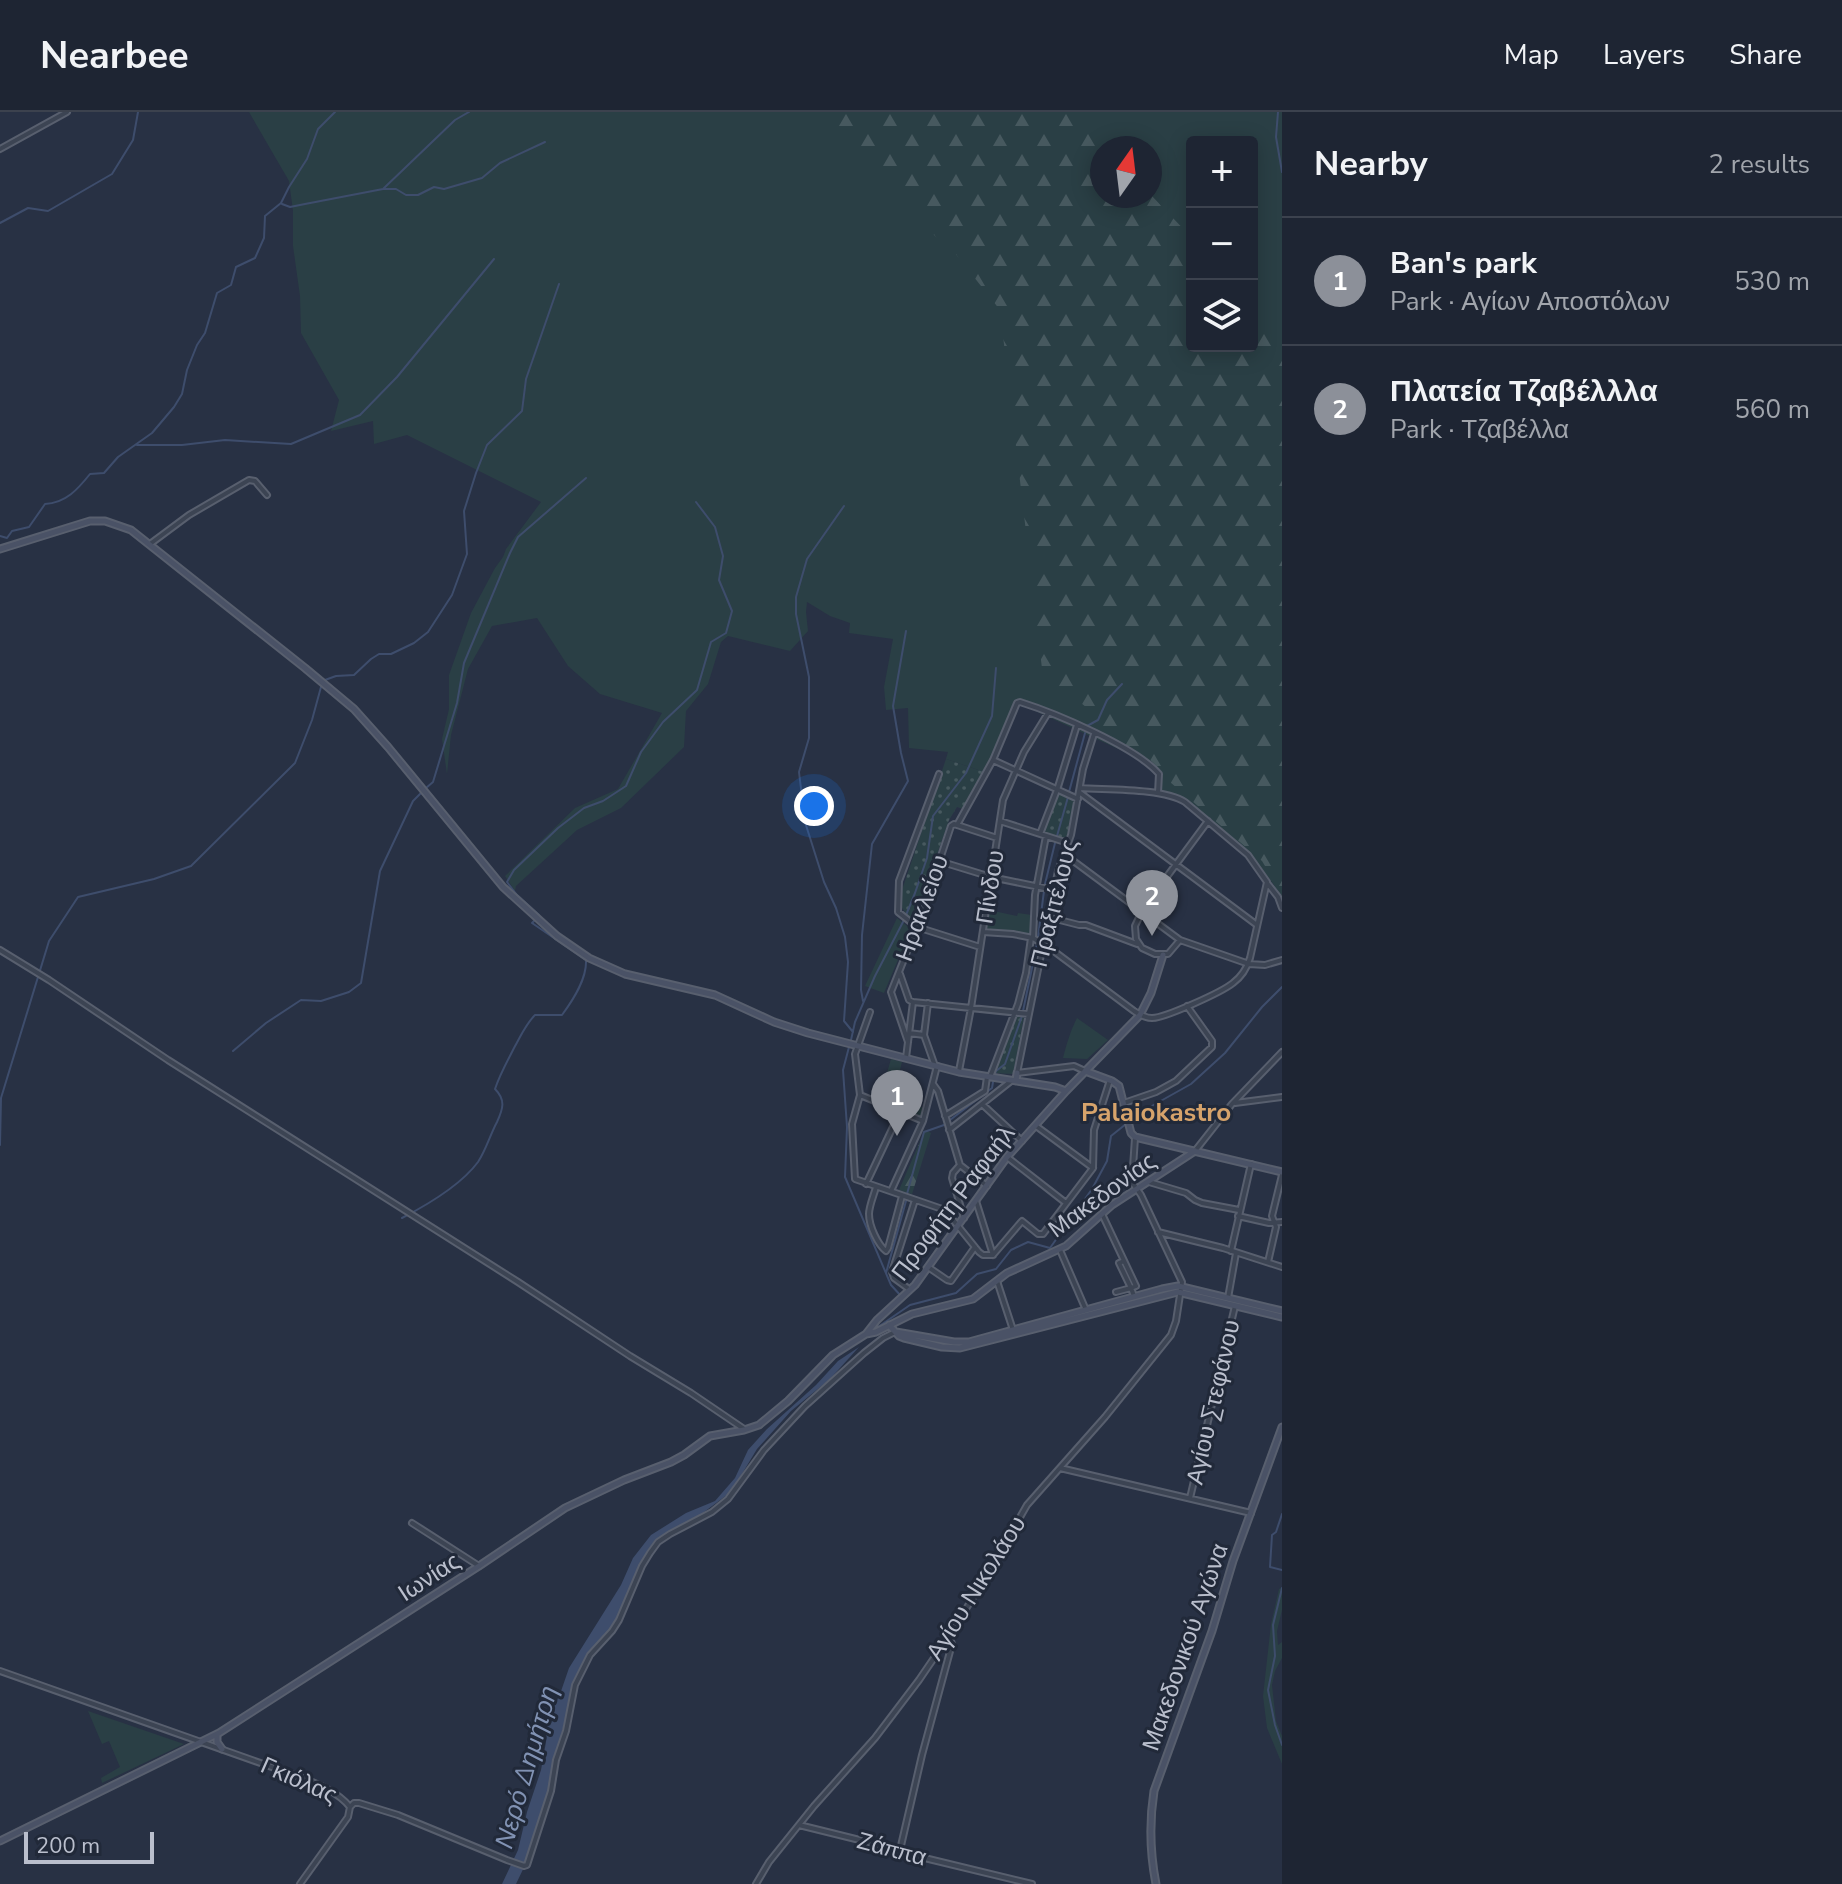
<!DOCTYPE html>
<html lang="en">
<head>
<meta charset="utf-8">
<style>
  :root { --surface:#1e2533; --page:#2b313f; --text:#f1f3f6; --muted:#a1a5ac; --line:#3c424e; --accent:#8c9099 }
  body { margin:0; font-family:"Nunito Sans",sans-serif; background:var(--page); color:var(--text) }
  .controls { position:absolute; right:24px; top:24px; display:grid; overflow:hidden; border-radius:8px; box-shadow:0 4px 20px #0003 }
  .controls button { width:72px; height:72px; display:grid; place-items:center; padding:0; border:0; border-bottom:2px solid var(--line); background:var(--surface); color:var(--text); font:40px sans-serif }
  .compass { position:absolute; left:1090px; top:24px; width:72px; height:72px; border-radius:50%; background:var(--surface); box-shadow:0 4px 20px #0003; rotate:14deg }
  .scale { position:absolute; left:24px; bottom:20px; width:130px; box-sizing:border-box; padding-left:8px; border:4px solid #babfcd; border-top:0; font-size:22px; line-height:28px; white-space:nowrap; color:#babfcd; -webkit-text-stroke:6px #212939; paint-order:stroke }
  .you { position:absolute; left:814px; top:694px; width:28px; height:28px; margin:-20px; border:6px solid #fff; border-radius:50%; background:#1a73e8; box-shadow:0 0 0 12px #1a73e833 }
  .badge { display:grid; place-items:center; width:52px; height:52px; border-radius:50%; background:var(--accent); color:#fff; font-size:26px; font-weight:700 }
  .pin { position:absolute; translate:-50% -66px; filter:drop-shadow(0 2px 4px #0008) }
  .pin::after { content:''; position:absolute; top:42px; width:28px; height:24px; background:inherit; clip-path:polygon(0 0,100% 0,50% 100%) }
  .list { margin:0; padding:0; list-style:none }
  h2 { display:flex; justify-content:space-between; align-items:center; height:104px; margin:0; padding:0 32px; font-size:34px }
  h2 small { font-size:26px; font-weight:400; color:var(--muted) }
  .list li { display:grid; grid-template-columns:52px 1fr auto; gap:24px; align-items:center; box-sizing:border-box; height:128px; padding:0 32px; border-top:2px solid var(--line) }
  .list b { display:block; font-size:30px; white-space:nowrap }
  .list p { margin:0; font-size:26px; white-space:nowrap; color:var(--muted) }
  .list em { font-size:26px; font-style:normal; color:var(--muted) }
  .icon { flex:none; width:44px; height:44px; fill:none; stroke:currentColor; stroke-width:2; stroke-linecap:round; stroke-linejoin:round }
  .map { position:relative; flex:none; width:1282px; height:1772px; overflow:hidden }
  header { display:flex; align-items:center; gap:48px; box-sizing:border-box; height:112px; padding:0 40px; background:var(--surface); border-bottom:2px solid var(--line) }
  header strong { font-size:38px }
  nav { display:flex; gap:44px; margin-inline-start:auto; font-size:28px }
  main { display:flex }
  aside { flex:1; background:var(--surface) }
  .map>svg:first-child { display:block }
</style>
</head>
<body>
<header>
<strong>Nearbee</strong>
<nav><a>Map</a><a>Layers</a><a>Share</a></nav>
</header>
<main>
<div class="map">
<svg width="1282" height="1772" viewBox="0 0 1282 1772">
  <defs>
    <pattern id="forest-firs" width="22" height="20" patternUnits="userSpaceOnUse" patternTransform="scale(2)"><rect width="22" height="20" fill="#2a3f45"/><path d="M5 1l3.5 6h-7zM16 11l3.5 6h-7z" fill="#47595f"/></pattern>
    <pattern id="park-dots" width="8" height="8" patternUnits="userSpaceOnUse" patternTransform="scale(2)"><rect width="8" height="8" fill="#2a3f45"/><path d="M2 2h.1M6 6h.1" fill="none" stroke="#47595f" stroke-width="1.8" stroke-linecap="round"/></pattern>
  </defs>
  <rect width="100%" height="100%" fill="#283144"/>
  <path fill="#2a3f45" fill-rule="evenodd" d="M 249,0 L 1282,0 L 1282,792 L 1274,773 L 1255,748 L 1180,684 L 1156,678 L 1158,662 L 1138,646 L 1020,592 L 1012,611 L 984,660 L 946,647 L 948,640 L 909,636 L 908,596 L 886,598 L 884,575 L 893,527 L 849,521 L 850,511 L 830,504 L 807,490 L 806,500 L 808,519 L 790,539 L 728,524 L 721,530 L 708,572 L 686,599 L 684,635 L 621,696 L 577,718 L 516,774 L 515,779 L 505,764 L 575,696 L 618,677 L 662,601 L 600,582 L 568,554 L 537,506 L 492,514 L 468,557 L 451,623 L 447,662 L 442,627 L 449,597 L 449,563 L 471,501 L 495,456 L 503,445 L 506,437 L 541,390 L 407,323 L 374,332 L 373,309 L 331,319 L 339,288 L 301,221 L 300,184 L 293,134 L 293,99 L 289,69 ZM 1192,30 L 1252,30 L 1252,234 L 1192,234 ZM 1102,36 L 1150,36 L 1150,84 L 1102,84 Z
    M 989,798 L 1017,804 L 1018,801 L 1032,803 L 1032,822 L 986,818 Z
    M 897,806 L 911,817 L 884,881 L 865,874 Z
    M 1077,906 L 1108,928 L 1087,947 L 1063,946 C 1066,934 1071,917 1077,906 Z
    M 891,947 L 902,950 L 893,986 L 924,996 L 921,1006 L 879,989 Z
    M 1282,1475 L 1282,1498 L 1277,1519 L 1278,1533 L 1282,1530 L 1282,1546 L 1275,1559 L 1272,1573 L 1276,1609 L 1282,1624 L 1282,1652 L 1267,1616 L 1263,1584 L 1271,1512 L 1279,1477 Z
    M 88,1599 L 184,1632 L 102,1671 L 101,1666 L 120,1655 L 109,1629 L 102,1632 Z"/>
  <path fill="url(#forest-firs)" d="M 814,0 L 1072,0 L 1107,36 L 1102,36 L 1102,84 L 1150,84 L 1150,82 L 1192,126 L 1192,234 L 1252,234 L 1252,189 L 1282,220 L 1282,782 L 1262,749 L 1163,664 C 1154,643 1124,633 1105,624 C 1103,599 1062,579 1043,565 L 1000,198 L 932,112 L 939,128 Z
    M 925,1018 L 931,1021 L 912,1082 L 899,1078 Z"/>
  <path fill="url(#park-dots)" d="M 946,647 L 984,660 L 963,697 L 957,695 L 949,708 L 913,812 L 898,790 Z
    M 1058,680 L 1073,686 L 1074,689 L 1066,729 L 1043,721 Z
    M 1015,904 L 1024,905 L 1013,962 L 993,961 Z"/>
  <path fill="#3e4d6c" d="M 859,1235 L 830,1267 L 791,1299 L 757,1337 L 731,1380 L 700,1403 L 655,1428 L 643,1446 L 627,1487 L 611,1517 L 585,1546 L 577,1564 L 571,1582 L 546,1689 L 527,1749 L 516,1772 L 502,1772 L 518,1738 L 527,1700 L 541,1658 L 546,1630 L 547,1603 L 559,1585 L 569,1556 L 621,1473 L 633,1446 L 651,1423 L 686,1401 L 715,1389 L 735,1366 L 748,1338 L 767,1317 L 816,1273 L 838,1249 Z"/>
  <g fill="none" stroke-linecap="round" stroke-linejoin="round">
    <path stroke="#3e4d6c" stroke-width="2" d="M 1278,0 L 1276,25 L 1282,60
      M 383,77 L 396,77 L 406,83 L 418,83 L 434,75 L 444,77 L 482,66 L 500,51 L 545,30
      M 282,92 L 290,95 L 305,92 L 383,77 L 455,8 L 469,0
      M 0,111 L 28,96 L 48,99 L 112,62 L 133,28 L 138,0
      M 137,333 L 182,333 L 225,328 L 291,332 L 360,303 L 397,265 L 494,147
      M 844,394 L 807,447 L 796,485 L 796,502 L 809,565 L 809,626 L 799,660 L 805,710 L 824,770 L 836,796 L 845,825 L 848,850 L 844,909 L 853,920
      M 0,424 L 7,426 L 12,419 L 29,415 L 45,392 C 66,391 78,377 90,362 L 104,361 L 118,345 L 152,321 L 174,295 L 182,282 L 187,258 L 197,233 L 205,221 L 217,181 L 231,173 L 236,155 L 255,146 L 264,126 L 265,104 L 281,91 L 289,75 L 307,47 L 318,17 L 335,0
      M 325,568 L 336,564 L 354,563 L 371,547 L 379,542 L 391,542 L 414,531 L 428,520 L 452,483 L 467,442 L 464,399 L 476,361 L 487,333 L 522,299 L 526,267 L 559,172
      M 1087,614 L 1098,608 L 1107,588 L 1122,572
      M 426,676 L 433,670 L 457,591 L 464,551 L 510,441 L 518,425 L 586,366
      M 1069,680 L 1085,621
      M 1057,724 L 1068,685
      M 1045,772 L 1055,731
      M 539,803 L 517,783 L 507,770 L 514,758 L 558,716 L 584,696 L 603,689 L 626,674 L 641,640 L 663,610 L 697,578 L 711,530 L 726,521 L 732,499 L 719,468 L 723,444 L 715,415 L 696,390
      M 1038,825 L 1044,779
      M 863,889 L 861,878 L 862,823 L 872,732 L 908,669 L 901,641 L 893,594 L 906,519
      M 1023,899 L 1037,832
      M 851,928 L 855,910 L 875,864 L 904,808 L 915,781 L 927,746 L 933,704 L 966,661 L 992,604 L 996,556
      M 849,935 L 843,958 L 847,1015 L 845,1065 L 891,1173 L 901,1184
      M 233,939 L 266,911 L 301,888 L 321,889 L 349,880 L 361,871 L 380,759 L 413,689 L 422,680
      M 995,962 L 996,959 L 1005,952 L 1022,904
      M 950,1008 L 992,976 L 993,970
      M 0,1033 L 1,986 L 49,829 L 78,785 L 154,767 L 191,754 L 295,651 L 312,608 L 321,575
      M 907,1082 L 924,1020 L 944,1013
      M 402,1106 C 427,1093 461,1073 478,1050 C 486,1038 490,1023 497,1010 C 503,997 506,988 495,977 C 500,962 507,950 514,936 C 521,924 525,913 535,903 L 562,903 C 573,888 587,867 586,848 L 532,811 L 534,809
      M 886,1161 L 906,1089
      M 878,1215 L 910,1193 L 956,1181 L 977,1162 L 996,1157 L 1011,1138 L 1028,1130 L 1050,1136 L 1092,1077 L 1107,1049 L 1111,1024 L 1141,1000 L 1191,972 L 1225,941 L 1262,895 L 1282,875
      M 1282,1402 L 1276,1420 L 1272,1423 L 1270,1455 L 1282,1458
      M 1282,1476 L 1273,1513 L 1275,1544 L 1268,1578 L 1275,1613 L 1282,1633"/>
    <g stroke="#585f6e" stroke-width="8">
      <path id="street" d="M 0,37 L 67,0
        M 150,432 L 189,403 L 249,368 L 255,369 L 267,383
        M 993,648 L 1078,687
        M 939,662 L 899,769 L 898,800 L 917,815 L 980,835
        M 1079,680 L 1257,813
        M 1000,709 L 1068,731
        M 957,713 L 993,648 L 1017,591 L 1020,590 C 1055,601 1136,635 1159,662 L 1158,681
        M 1040,722 L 1057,678 L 1077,613
        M 1064,742 L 1180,828 L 1249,852 L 1265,853 L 1282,848
        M 939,749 L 991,765 L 1054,778
        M 1267,771 L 1278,785 L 1282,796
        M 1048,805 L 1079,813 L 1086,813 L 1137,832
        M 983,820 L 1013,822 L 1033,826 L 1051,837 L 1134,899 C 1140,903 1145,906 1152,906 C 1165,906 1222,880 1233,871 C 1241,865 1247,856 1250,846 L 1267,770 L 1248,743 L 1185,690 C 1163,676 1107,678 1080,676
        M 1033,826 L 1035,783 L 1046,724
        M 1180,828 L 1168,842 L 1155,842 L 1142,836 L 1136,827 L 1135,814 L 1143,797 L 1208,709
        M 0,838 L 49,868 L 168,948 L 518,1170 L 630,1244 L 691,1281 L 744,1317
        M 900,862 L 909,888 L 913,890 L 906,946
        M 913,890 L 1029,902
        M 928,891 L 924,923 L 935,954
        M 870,900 L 855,942 L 860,983 L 852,1012 L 855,1067 L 945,1098 L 979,1140 L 983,1143 L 993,1143
        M 909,921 L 924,923
        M 908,930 L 891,880 L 920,807 L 951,714 L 954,712 L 997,726
        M 959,959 L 971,896 L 1003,688 L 1024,640 L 1048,601
        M 1085,959 L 1074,954 L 1017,961 L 1058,759 L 1071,723 L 1083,657 L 1094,622
        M 990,965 L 1018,892 L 1026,861 L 1031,826
        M 933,972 L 938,979 L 960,1053 L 987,1074
        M 860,983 L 923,1009
        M 1124,991 L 1156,980 L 1176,969 L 1212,935 L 1212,929 L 1187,894
        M 1235,991 L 1282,985
        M 983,993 L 1022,1029
        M 945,1004 L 985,979 L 987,965
        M 1036,1014 L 1093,1056
        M 949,1018 L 1011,969
        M 1195,1039 L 1232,992 L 1282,940
        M 1007,1045 L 1066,1091
        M 960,1053 L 953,1061 L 952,1066 L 964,1106
        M 1149,1070 L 1186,1081 L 1195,1088 L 1202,1091 L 1239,1098
        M 866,1072 L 900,1000
        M 876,1075 C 874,1083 869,1094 869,1102 C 869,1114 878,1133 886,1139 L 888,1136 L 902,1084
        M 891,1079 L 923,1009 L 937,954
        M 976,1089 L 993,1143
        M 1102,1102 L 1136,1174
        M 1238,1104 L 1269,1111 L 1282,1110
        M 1158,1120 L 1223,1136 L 1282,1155
        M 1060,1138 L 1086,1198
        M 1231,1139 L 1251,1052
        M 993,1143 L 1022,1109 L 1038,1122 L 1043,1122 L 1093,1056 L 1094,1018 L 1110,968
        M 1124,1149 L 1119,1151 L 1131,1176 L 1136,1174
        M 1268,1150 L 1276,1115 L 1272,1104 L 1282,1063
        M 928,1155 L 947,1168 L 951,1169 L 975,1135
        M 997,1169 L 1013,1218
        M 909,1177 L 894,1166 L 892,1160 L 915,1088
        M 1116,1180 L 1131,1176 L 1134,1184
        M 1228,1186 L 1236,1141
        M 1060,1356 L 1251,1401
        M 1190,1386 L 1235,1194
        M 412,1411 L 479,1454
        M 0,1559 L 300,1665 C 318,1672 338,1680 350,1695 L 348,1705 L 300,1772
        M 350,1695 L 354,1691 L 359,1691 L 398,1703 L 507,1748 L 524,1754 L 527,1753 L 551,1679 L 556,1648 L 566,1619 L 575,1573 L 590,1543 L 612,1519 L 619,1508 L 642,1454 L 650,1441 L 658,1430 L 670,1422 L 712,1400 L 728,1387 L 764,1338 L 805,1294 L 864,1241 L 883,1226 L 895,1220
        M 799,1713 L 900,1738 L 908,1742 L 1032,1772
        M 900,1738 L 922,1643 L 952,1532 L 949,1524
        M 756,1772 L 769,1750 L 814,1694 L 875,1626 L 919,1568 L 949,1524 L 984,1468 L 1027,1393 L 1105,1305 L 1171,1223 L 1176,1209 L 1182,1170 L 1141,1083 L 1132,1070 L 1135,1026"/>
    </g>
    <g stroke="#585f6e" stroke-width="9">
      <path id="secondary" d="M 0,437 L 90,409 L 105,409 L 131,418 L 305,556 L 354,597 L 388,635 L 503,775 L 557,824 L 589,846 L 625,862 L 715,883 L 774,910 L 808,921 L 959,960 L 1055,975 L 1066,979
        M 1085,959 L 1112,969 L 1119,974 L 1131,1021 L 1135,1025 L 1282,1060
        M 1016,969 L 1017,961
        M 889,1213 L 899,1224 L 904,1226 L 942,1235 L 960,1236 L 1178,1180 L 1282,1205
        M 896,1220 L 954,1230 L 969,1230 L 1162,1177 L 1178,1174 L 1282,1199
        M 866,1222 L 877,1208 L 915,1173 L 1007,1045 L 1066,979 L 1140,903 L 1151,881 L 1163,843
        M 217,1622 L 217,1630 L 222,1637
        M 0,1729 L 219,1621 L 479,1454 L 565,1396 L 624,1368 L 671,1350 L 684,1343 L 710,1324 L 744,1318 L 759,1313 L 788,1289 L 833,1243 L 866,1222 L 876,1220 L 912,1202 L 973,1187 L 1007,1161 L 1066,1134 L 1112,1093 L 1195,1039
        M 1156,1772 C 1150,1741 1149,1711 1154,1679 L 1212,1519 L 1233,1449 L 1282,1315"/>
    </g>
    <use href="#street" stroke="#3c4453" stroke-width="4"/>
    <use href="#secondary" stroke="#4a5266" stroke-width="5"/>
  </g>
  <g text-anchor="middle" stroke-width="6" stroke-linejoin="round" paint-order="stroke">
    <g font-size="24" fill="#babfcd" stroke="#212939">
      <text transform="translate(990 775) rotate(-81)" y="8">Πίνδου</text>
      <text transform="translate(1054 791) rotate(-76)" y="8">Πραξιτέλους</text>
      <text transform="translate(922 796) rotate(-70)" y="8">Ηρακλείου</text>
      <text transform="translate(1102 1083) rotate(-36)" y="8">Μακεδονίας</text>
      <text transform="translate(953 1091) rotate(-53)" y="8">Προφήτη Ραφαήλ</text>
      <text transform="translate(1213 1290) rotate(-77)" y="8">Αγίου Στεφάνου</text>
      <text transform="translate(429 1465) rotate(-33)" y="8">Ιωνίας</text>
      <text transform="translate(976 1476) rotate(-58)" y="8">Αγίου Νικολάου</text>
      <text transform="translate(1185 1535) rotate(-71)" y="8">Μακεδονικού Αγώνα</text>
      <text transform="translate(299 1668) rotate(24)" y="8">Γκιόλας</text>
      <text transform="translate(892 1737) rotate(15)" y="8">Ζάππα</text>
    </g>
    <g font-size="26" font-weight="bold" fill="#d6a36b" stroke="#212939">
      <text x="1156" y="1009">Palaiokastro</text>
    </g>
    <g font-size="26" font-style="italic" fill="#8192b3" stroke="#212939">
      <text transform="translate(526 1655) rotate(-74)" y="9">Νερό Δημήτρη</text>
    </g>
  </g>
</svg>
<div class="controls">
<button>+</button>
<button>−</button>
<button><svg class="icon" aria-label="layers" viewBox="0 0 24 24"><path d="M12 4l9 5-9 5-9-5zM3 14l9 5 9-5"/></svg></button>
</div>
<svg class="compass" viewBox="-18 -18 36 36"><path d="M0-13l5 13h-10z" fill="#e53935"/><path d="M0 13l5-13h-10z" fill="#a1a5ac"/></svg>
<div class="scale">200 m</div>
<div class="you"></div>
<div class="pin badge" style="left:897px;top:1024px">1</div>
<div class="pin badge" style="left:1152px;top:824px">2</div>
</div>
<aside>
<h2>Nearby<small>2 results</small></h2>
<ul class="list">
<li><span class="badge">1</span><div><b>Ban's park</b><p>Park · Αγίων Αποστόλων</p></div><em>530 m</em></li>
<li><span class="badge">2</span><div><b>Πλατεία Τζαβέλλλα</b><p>Park · Τζαβέλλα</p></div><em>560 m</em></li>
</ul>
</aside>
</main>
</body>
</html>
